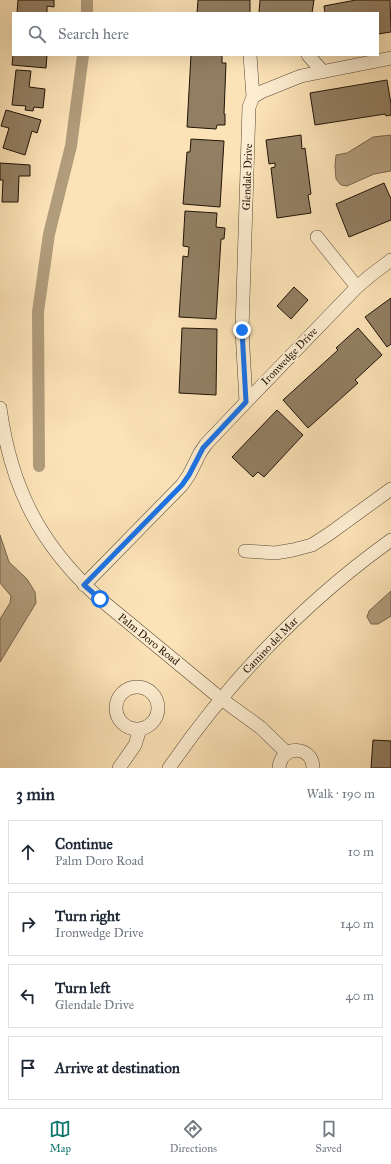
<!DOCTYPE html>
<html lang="en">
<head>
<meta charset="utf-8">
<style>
  :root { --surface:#fff; --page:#f6f6f7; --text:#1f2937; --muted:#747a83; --line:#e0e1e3; --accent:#0f766e }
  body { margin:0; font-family:"IM FELL Great Primer",serif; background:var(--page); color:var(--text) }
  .stop { position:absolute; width:12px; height:12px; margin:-9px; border:3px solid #1a73e8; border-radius:50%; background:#fff }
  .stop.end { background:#1a73e8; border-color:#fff; box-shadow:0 1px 4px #0008 }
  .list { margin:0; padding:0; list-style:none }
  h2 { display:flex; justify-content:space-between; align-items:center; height:52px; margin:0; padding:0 16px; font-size:17px }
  h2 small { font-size:13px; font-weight:400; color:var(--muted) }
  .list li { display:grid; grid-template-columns:26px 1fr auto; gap:12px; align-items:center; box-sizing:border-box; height:64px; margin:0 8px 8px; padding:0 8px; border:1px solid var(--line); border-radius:0px }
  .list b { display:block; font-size:15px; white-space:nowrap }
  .list p { margin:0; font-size:13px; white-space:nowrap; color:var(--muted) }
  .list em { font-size:13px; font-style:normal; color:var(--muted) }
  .icon { flex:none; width:22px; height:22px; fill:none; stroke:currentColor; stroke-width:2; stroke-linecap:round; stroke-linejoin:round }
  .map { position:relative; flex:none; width:391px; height:768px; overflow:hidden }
  .search { position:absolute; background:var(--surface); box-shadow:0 4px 16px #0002; left:12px; right:12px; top:12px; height:44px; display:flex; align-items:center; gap:10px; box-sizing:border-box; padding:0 14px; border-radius:0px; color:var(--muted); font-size:15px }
  .sheet { height:340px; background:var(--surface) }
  nav { display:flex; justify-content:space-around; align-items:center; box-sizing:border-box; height:56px; border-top:1px solid var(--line); background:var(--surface); font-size:11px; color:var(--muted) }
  nav a { display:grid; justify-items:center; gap:2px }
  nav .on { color:var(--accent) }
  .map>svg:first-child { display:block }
</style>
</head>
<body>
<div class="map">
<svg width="391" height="768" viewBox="0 0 391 768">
  <rect width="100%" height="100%" fill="#fce3b7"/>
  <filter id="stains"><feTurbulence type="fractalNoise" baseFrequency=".005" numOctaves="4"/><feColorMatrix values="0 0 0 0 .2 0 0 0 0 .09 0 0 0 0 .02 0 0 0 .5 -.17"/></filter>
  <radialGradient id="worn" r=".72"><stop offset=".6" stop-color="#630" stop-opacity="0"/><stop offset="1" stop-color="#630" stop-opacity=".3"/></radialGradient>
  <path fill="#b19c7c" stroke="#77654e" d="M 391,135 L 391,171 L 374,174 L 347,186 L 341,185 L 336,179 L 335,166 L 336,155 L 347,153 L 373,137 Z
    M 0,535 L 9,562 L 27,579 L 35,592 L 36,603 L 0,662 L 0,619 L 10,603 L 11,596 L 0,583 Z
    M 391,591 L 391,616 L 378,624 L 371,624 L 367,617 L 369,611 Z"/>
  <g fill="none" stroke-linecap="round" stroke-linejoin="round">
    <path stroke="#b19c7c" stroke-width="12" d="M 87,0 L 87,13
      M 39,466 L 38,312 L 49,234 L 71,146 L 83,55"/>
  </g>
  <path fill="#927f63" stroke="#201308" d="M 18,0 L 54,0 L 54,7 L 47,6 L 47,13 L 17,13 Z
    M 198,0 L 250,0 L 250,13 L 197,13 Z
    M 260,0 L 314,0 L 312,13 L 259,13 Z
    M 356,0 L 390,0 L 391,32 L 378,34 L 378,13 L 325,13 L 324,6 Z
    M 13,55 L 47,55 L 46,68 L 12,65 Z
    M 191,55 L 222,55 L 222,63 L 226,63 L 224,114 L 225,114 L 225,125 L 217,125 L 216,129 L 187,127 Z
    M 16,70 L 31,71 L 29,87 L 45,89 L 43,108 L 34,107 L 33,111 L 25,110 L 26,106 L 12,105 Z
    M 387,80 L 391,104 L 391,115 L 386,116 L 385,114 L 315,125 L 310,93 Z
    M 6,110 L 41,120 L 37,133 L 32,131 L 25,155 L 3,148 L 9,128 L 1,126 Z
    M 301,135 L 302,149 L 305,148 L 311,194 L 308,195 L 311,213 L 277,218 L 271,168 L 275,167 L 275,163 L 269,164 L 266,140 Z
    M 191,139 L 224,141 L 220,207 L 183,204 L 187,152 L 190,152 Z
    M 0,163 L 30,165 L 30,176 L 19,176 L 18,202 L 2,202 L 3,180 L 0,180 Z
    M 384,183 L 391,199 L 391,220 L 349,237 L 336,204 Z
    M 185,211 L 217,213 L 216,227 L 225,228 L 224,239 L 221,239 L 216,319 L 179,317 L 183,256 L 188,257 L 189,247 L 183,246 Z
    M 294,287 L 308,300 L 291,319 L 277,306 Z
    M 391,298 L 391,344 L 387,347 L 365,317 Z
    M 182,328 L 217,329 L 216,395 L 179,393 Z
    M 358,328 L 382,355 L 355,380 L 358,383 L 308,428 L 283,400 L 338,350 L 336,348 Z
    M 277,410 L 303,435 L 264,477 L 258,472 L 253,477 L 232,457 Z
    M 373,740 L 391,741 L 391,768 L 371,768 Z"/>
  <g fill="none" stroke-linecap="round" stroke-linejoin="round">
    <g stroke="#574734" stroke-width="14">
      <path id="minor" d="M 250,55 L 253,97
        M 308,55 L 323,72
        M 317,237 L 357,287
        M 246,402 L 242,330 L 249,107 L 253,97 L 261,92 L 301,76 L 391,58
        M 0,408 C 11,488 40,545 100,599 L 220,698 L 260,727 L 287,753
        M 245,551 L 275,553 L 293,550 L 312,545 L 329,534 L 391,489
        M 84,585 L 182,485 L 189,475 L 200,453 L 206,444 L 246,402 L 357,287 L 371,275 L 391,260
        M116 708a21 21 0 1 1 42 0a21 21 0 1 1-42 0Z
        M 119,768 L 135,745 L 140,729
        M 169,768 C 231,678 302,604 391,540
        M 279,768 C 281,744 313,745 313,768"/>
    </g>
    <use href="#minor" stroke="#fdedd0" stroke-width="13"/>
  </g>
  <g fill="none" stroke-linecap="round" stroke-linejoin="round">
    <path stroke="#1a73e8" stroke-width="5" d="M 100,599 L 84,585 L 182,485 L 189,475 L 203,448 L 246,402 L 242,330"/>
  </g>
  <g text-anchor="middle" stroke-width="4" stroke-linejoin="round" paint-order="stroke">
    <g font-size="11" fill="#201308" stroke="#fdedd0">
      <text transform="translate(247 177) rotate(-88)" y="4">Glendale Drive</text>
      <text transform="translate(289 356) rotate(-46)" y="4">Ironwedge Drive</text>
      <text transform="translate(149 639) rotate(39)" y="4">Palm Doro Road</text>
      <text transform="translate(270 645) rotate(-46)" y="4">Camino del Mar</text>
    </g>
  </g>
  <rect width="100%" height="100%" filter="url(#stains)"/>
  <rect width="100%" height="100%" fill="url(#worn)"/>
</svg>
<div class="stop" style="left:100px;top:599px"></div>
<div class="stop end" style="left:242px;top:330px"></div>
<div class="search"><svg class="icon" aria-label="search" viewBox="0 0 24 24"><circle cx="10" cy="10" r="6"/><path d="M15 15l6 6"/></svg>Search here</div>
</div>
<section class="sheet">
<h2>3 min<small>Walk · 190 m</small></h2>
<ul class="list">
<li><svg class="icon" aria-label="ahead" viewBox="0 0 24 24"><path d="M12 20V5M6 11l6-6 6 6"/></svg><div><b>Continue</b><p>Palm Doro Road</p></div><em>10 m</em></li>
<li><svg class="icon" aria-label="right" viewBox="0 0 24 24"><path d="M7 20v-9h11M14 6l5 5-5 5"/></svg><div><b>Turn right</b><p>Ironwedge Drive</p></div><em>140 m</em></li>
<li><svg class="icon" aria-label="left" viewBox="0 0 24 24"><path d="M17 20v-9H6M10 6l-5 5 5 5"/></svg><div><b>Turn left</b><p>Glendale Drive</p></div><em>40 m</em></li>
<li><svg class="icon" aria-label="arrive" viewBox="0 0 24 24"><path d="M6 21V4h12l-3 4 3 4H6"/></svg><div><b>Arrive at destination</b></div></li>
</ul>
</section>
<nav>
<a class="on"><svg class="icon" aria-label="map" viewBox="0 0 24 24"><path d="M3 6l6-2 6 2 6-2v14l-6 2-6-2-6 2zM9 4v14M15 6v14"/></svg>Map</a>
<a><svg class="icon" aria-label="directions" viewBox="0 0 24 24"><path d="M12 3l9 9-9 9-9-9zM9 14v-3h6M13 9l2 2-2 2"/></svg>Directions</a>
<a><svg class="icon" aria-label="saved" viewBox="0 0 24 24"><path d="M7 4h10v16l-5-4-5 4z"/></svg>Saved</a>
</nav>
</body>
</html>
